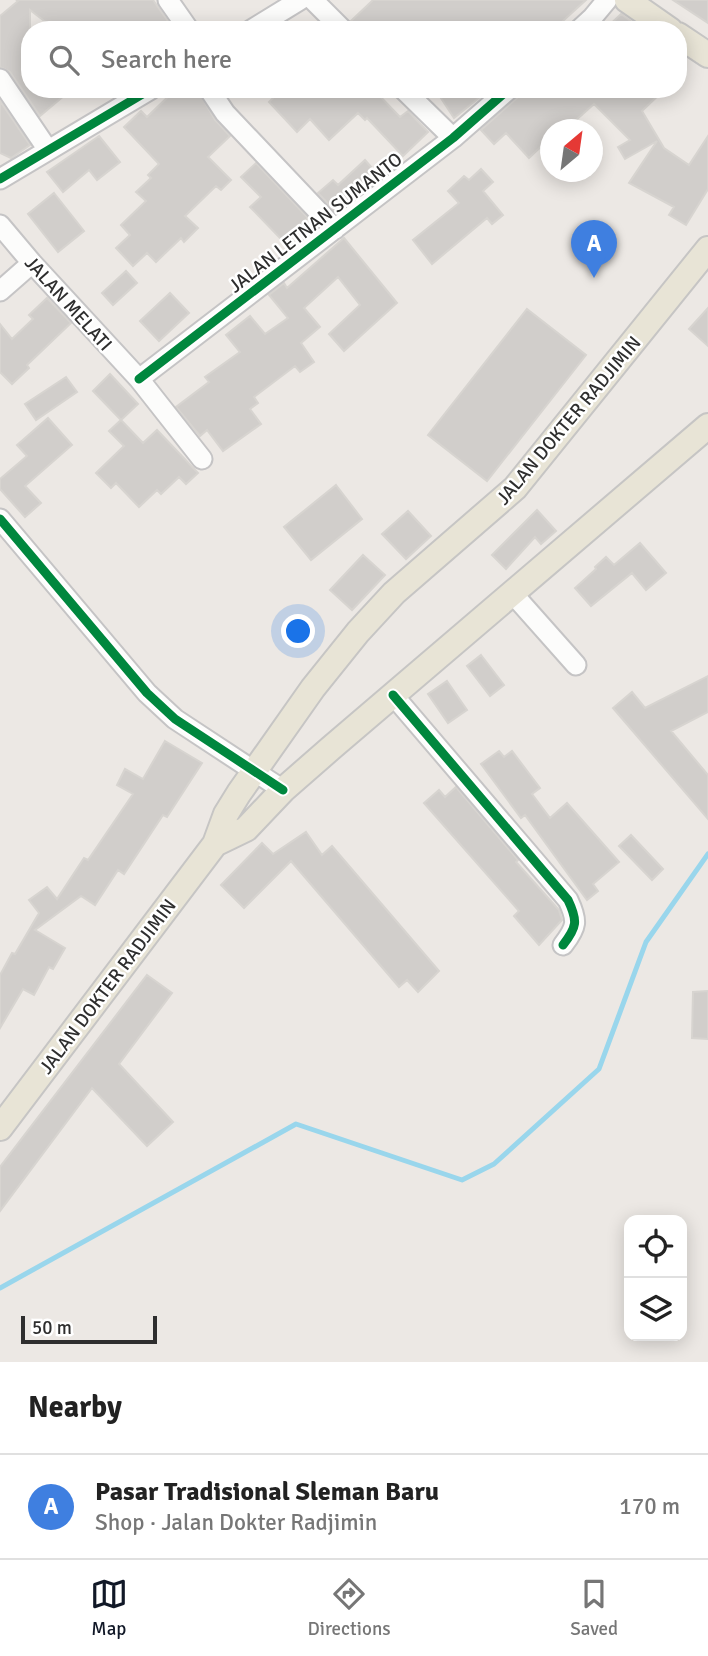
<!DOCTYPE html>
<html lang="en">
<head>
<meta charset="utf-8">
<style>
  :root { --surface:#fff; --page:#f6f6f6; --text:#222; --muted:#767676; --line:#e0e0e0; --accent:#111827 }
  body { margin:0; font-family:Signika,sans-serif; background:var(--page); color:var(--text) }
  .controls { position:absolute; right:21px; bottom:21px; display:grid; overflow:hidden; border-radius:14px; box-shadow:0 4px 18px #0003 }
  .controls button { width:63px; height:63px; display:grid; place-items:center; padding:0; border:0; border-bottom:2px solid var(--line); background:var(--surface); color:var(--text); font:35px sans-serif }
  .compass { position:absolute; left:540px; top:119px; width:63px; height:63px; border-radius:50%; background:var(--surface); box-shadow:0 4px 18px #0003; rotate:29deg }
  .scale { position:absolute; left:21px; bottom:18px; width:136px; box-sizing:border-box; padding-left:7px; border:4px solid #2e2e2e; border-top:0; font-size:19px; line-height:24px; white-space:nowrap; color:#2e2e2e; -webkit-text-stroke:5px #fff; paint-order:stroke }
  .you { position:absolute; left:299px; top:632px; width:24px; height:24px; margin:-18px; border:5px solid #fff; border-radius:50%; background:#1a73e8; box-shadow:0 0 0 10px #1a73e833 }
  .badge { display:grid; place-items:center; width:46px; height:46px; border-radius:50%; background:var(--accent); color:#fff; font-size:23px; font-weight:700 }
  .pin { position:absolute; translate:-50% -58px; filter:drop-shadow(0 2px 4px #0008) }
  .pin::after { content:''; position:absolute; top:37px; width:24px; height:21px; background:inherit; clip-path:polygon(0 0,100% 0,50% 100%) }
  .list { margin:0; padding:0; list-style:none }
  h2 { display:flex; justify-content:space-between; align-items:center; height:91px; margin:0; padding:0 28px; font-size:30px }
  h2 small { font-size:23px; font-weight:400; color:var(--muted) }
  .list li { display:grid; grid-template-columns:46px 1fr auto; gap:21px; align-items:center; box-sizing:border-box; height:105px; padding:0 28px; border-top:2px solid var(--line) }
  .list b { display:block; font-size:26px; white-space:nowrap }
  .list p { margin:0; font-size:23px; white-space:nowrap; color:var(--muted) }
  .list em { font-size:23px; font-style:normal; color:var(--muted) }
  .icon { flex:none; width:38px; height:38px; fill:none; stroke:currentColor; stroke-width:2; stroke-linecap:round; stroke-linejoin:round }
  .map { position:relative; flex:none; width:708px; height:1362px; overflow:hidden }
  .search { position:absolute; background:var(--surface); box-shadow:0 4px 18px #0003; left:21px; right:21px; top:21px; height:77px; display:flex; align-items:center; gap:18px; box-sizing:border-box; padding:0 24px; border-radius:28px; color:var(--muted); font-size:26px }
  .sheet { height:196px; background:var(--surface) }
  nav { display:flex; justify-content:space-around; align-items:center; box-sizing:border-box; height:98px; border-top:2px solid var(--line); background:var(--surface); font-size:19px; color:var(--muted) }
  nav a { display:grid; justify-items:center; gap:4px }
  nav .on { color:var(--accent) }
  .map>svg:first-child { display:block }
</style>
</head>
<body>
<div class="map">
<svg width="708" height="1362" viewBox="0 0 708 1362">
  <rect width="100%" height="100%" fill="#ece8e4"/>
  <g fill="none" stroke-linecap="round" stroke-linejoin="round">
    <path stroke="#99d6ec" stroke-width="5" d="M 0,1288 L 296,1124 L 462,1180 L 494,1164 L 599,1069 L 646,942 L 708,854"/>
  </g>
  <path fill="#d1cecb" stroke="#d7d4d0" stroke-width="2" d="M 16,0 L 153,0 L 174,30 L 56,30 L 30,10 L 30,89 L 72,89 L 40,116 L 10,72 L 0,67 L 0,16 L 18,1 Z
    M 373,0 L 586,0 L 553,30 L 357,30 L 351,21 Z
    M 673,0 L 708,0 L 708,23 Z
    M 621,14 L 636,25 L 641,30 L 604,30 Z
    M 176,89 L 197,89 L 215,120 L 230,136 L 208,157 L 231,180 L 221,190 L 216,186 L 185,216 L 198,228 L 184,242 L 181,238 L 156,262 L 147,253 L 133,266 L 116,248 L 130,235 L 121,225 L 146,201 L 136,192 L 151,178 L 148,175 L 159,164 L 124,127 L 141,111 L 147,117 Z
    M 282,89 L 373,89 L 400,117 L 408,111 L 428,132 L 403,156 L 367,118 L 365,120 L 358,113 L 329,140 L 310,119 L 297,132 L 269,102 Z
    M 435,89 L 490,89 L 454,118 Z
    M 521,89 L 665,89 L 642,111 L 664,148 L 689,165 L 708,136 L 708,189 L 686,225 L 669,215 L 674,207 L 629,183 L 657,141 L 625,159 L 618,147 L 630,140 L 594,104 L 565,130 L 550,130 L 550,138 L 529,158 L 506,133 L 494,144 L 481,130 L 517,98 Z
    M 0,101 L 30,145 L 11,158 L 0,153 Z
    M 99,136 L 120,162 L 97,180 L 89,170 L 63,192 L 47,172 Z
    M 365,160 L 379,176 L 336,212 L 318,193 L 333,180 L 338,185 Z
    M 256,163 L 308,218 L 283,241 L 250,207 L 261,197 L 241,177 Z
    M 481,169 L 493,182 L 483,191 L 503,215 L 492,224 L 487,218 L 432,264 L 413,240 L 459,203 L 448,191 L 464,176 L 469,180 Z
    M 54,193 L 84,231 L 58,252 L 28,214 Z
    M 344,238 L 397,303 L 344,351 L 329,334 L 360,305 L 338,277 L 304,308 L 320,327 L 301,343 L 314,362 L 300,372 L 295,366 L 254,397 L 258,403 L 250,409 L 261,424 L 223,451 L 207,430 L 200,436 L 176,407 L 209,382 L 205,377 L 240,352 L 226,335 L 250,316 L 265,334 L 288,318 L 269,295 L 284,283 L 287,288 Z
    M 126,271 L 137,283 L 113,305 L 102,293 Z
    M 170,293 L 189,313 L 159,341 L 140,321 Z
    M 47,298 L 71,323 L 27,365 L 29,368 L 12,384 L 0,372 L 0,324 L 12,339 L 33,319 L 29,315 Z
    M 708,308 L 708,346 L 689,329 Z
    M 527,309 L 586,355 L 487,481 L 428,435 Z
    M 110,374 L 138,404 L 121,420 L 93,391 Z
    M 66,377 L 77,392 L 36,420 L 25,404 Z
    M 48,418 L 72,445 L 25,486 L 41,503 L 25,517 L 0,489 L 0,479 L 27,456 L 17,445 Z
    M 121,420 L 143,443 L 157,430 L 198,473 L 186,484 L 179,477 L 161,494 L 157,490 L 139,507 L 116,483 L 111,488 L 96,473 L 124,446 L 109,431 Z
    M 336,485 L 362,519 L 311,560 L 284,527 Z
    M 537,510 L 556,531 L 541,544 L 535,537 L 506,569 L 492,555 Z
    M 408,511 L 431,536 L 406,559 L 382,534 Z
    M 640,543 L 666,573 L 646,590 L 632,573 L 591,606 L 575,588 L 596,569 L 595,567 L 606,557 L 614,565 Z
    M 363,555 L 385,575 L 352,610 L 330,590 Z
    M 481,655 L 504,685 L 490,696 L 467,666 Z
    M 708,676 L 708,712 L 671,731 L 708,775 L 708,819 L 613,708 L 632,692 L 645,708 Z
    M 447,681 L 467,710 L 448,723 L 428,694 Z
    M 165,741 L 202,763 L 167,817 L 163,815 L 124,874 L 118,870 L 95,905 L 81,896 L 35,930 L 65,948 L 53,969 L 49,967 L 34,995 L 23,989 L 0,1028 L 0,975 L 12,953 L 15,954 L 39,913 L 29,900 L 47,887 L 57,899 L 84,858 L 88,860 L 133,794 L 117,785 L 125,769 L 143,779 Z
    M 499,751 L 504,757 L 512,751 L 540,788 L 532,794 L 550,818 L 567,803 L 619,862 L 593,884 L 598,891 L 587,900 L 525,815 L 521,818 L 481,764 Z
    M 456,787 L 518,860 L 516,862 L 559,910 L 562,920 L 539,945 L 514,916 L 519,911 L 424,803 L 439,790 L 445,797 Z
    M 306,832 L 322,855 L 332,846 L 439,971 L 418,992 L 407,980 L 399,987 L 291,861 L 244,908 L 221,885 L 262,843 L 273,854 Z
    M 631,835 L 663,869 L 652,880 L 619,846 Z
    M 147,975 L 172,993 L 119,1064 L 173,1122 L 147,1146 L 92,1088 L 0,1211 L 0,1167 Z
    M 708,991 L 708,1039 L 692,1038 L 693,992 Z"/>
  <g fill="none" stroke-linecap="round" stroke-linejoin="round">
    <g stroke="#c5c4c5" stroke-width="23">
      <path id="minor" d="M 168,0 L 189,30
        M 313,0 L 343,30
        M 251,30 L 300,0
        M 579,30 L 592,18 L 607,0
        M 0,79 L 48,150
        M 209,89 L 225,113 L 335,229
        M 403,89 L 453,138
        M 0,179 L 151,89
        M 0,225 L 32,263 L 139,379 L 202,459
        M 0,291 L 32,263
        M 139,379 L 453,138 L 509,89
        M 0,519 L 147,693 L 175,719 L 283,790
        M 513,594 L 576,665
        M 393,695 L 568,900 C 578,921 577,927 563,945"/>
    </g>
    <g stroke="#c6c5c4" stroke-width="28">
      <path id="major" d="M 627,0 L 670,30
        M 678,35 L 708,55
        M 215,844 L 226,814 L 239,793 L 313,688 L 358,632 L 394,593 L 515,488 L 708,249
        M 0,1128 L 215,844 L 246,829 L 283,790 L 331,748 L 708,426"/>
    </g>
    <use href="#minor" stroke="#fcfcfb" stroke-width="19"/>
    <use href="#major" stroke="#e8e4d6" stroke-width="24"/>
    <g stroke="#fff" stroke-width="13">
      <path id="cycleway" d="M 0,179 L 151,89
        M 139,379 L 453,138 L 509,89
        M 0,519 L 147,693 L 175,719 L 283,790
        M 393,695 L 568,900 C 578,921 577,927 563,945"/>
    </g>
    <use href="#cycleway" stroke="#00873e" stroke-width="9"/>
  </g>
  <g text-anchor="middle" stroke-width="5" stroke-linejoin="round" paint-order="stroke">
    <g font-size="19" fill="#2e2e2e" stroke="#fff">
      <text transform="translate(315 222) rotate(-38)" y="7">JALAN LETNAN SUMANTO</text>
      <text transform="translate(69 303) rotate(48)" y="7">JALAN MELATI</text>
      <text transform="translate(568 420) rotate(-50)" y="7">JALAN DOKTER RADJIMIN</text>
      <text transform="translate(107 986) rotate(-53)" y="7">JALAN DOKTER RADJIMIN</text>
    </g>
  </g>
</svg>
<div class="controls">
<button><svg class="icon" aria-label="locate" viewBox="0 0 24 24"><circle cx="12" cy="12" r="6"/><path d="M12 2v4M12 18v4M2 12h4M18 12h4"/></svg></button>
<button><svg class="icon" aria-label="layers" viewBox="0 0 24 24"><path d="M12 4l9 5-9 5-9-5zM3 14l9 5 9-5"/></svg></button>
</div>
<svg class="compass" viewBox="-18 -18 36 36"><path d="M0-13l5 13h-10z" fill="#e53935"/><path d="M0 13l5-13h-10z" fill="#767676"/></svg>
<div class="scale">50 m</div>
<div class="you"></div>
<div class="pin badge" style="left:594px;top:278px;background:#3f7fe0">A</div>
<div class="search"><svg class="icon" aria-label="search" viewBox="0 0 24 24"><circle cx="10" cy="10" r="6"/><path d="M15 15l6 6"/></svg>Search here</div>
</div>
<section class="sheet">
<h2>Nearby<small></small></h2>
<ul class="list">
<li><span class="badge" style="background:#3f7fe0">A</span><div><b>Pasar Tradisional Sleman Baru</b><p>Shop · Jalan Dokter Radjimin</p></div><em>170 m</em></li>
</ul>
</section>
<nav>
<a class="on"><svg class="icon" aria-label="map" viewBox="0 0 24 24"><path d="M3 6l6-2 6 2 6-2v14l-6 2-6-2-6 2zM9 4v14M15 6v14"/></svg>Map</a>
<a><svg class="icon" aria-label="directions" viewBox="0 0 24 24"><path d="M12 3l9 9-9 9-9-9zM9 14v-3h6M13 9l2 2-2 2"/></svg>Directions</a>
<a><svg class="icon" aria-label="saved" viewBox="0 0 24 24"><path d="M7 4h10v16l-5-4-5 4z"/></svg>Saved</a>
</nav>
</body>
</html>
